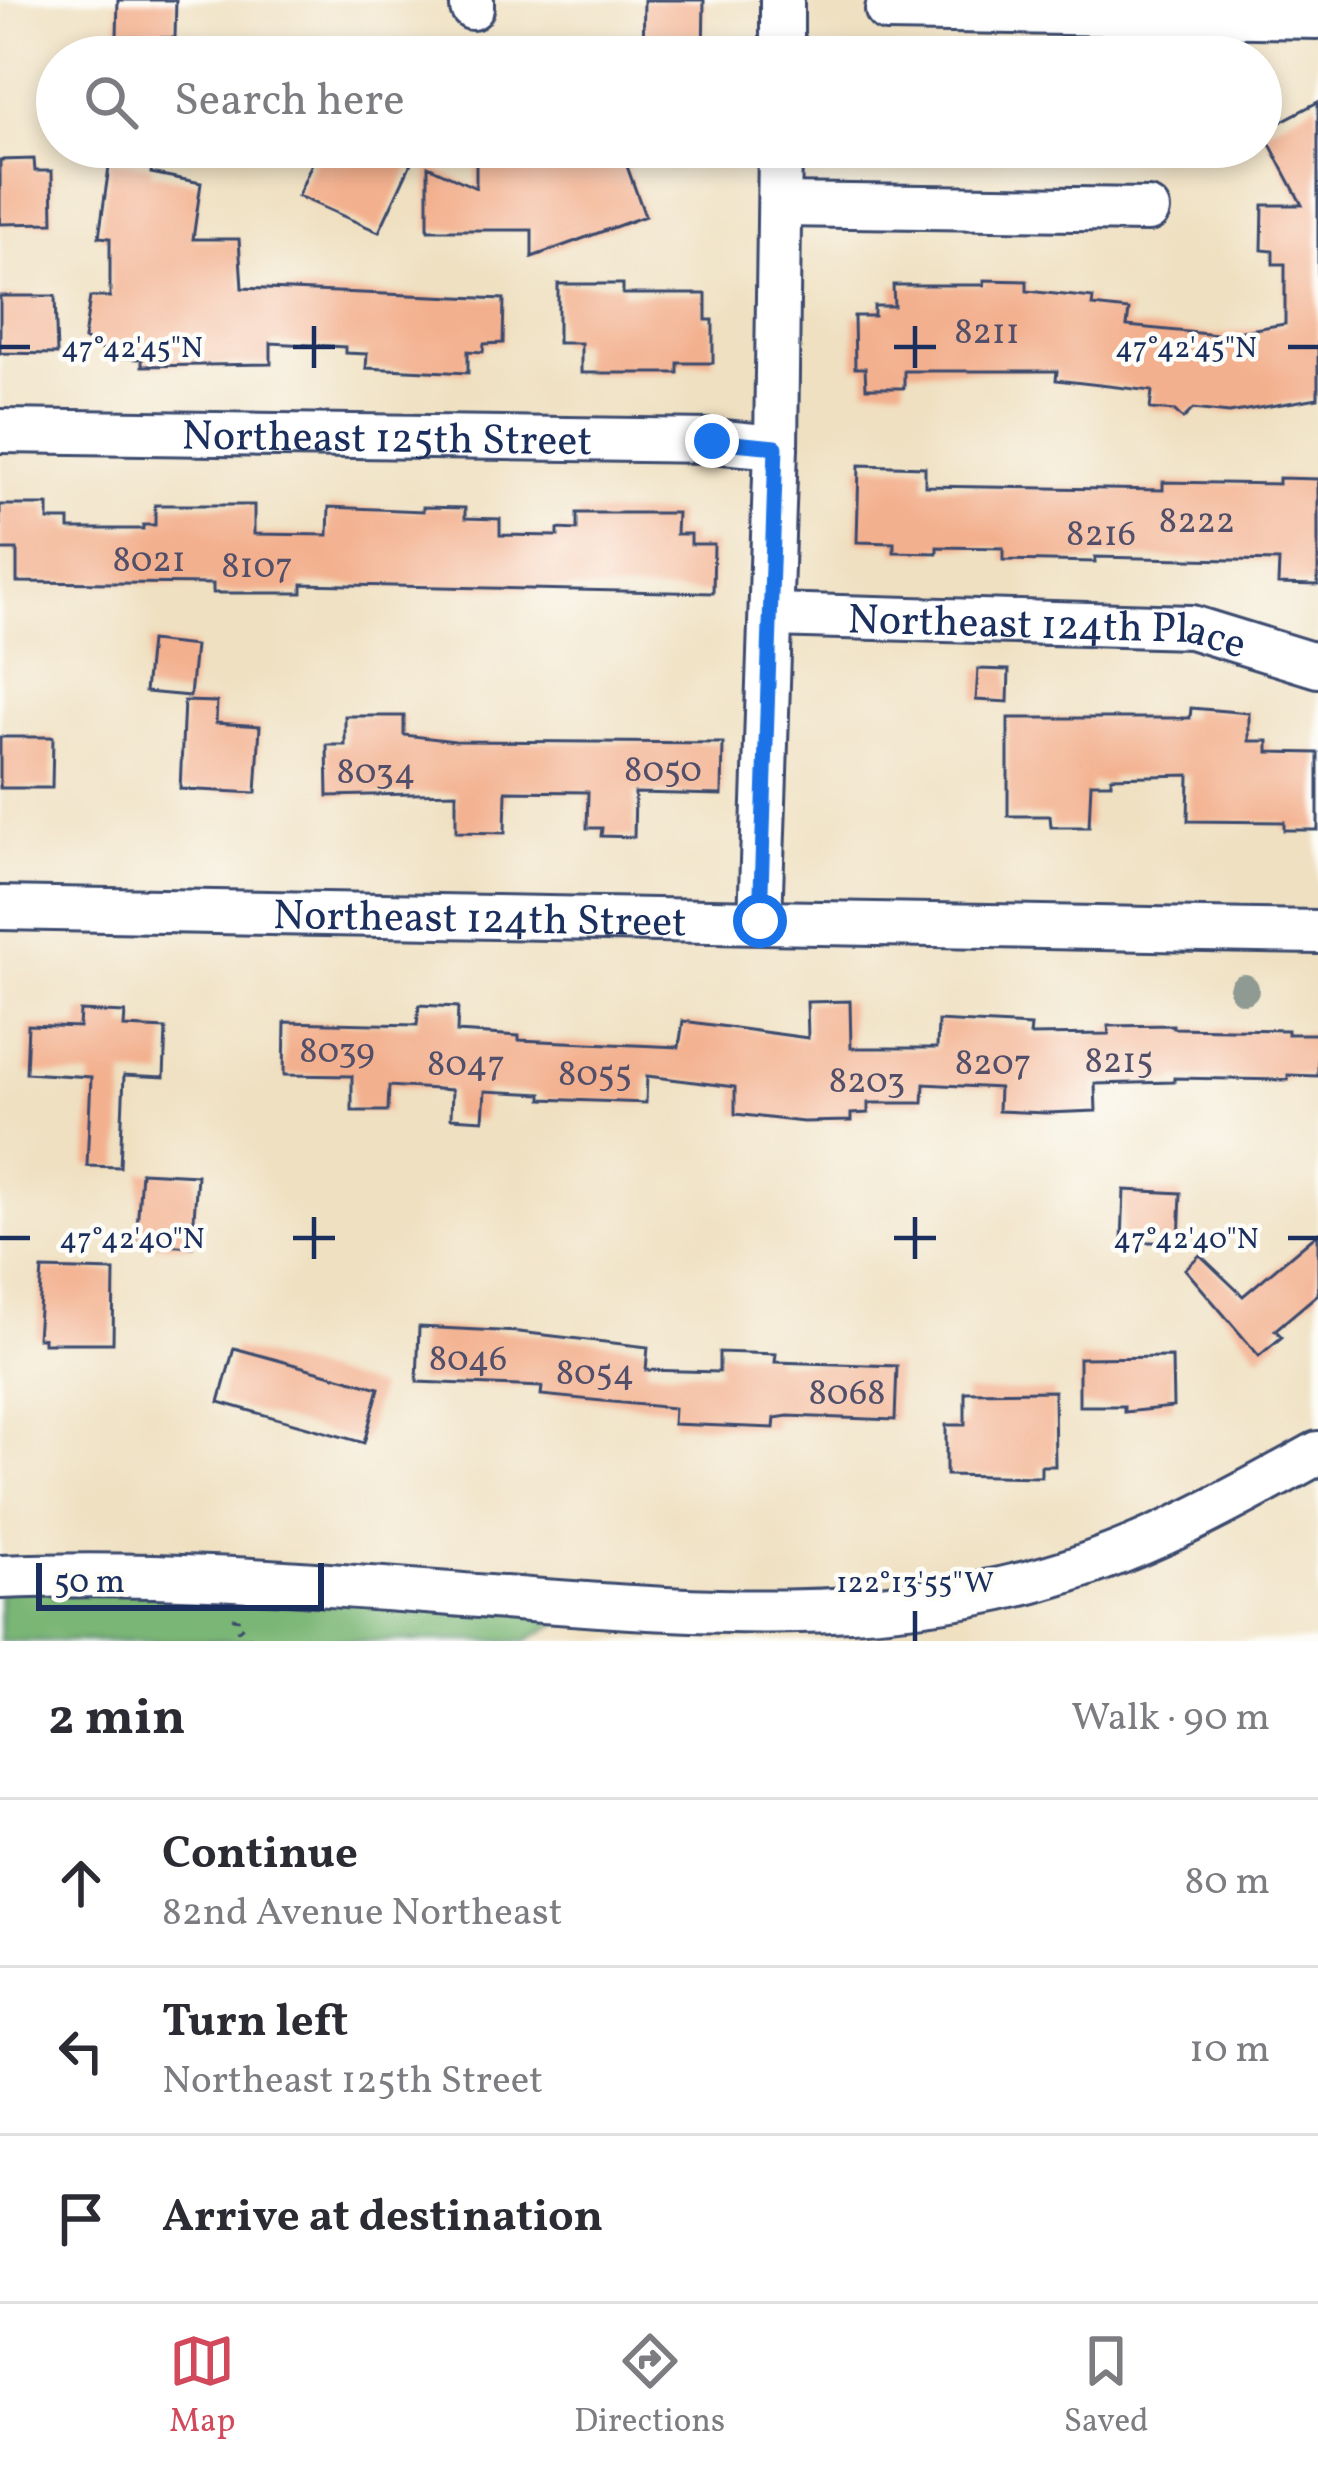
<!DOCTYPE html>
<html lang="en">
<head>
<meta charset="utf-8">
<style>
  :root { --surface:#fff; --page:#f2f2f3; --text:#2b2b33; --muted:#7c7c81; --line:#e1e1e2; --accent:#d1495b }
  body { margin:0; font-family:Vollkorn,serif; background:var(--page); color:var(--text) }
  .scale { position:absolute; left:36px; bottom:30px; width:288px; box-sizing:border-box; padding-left:12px; border:6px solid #1b2f5e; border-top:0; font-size:33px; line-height:42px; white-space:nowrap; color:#1b2f5e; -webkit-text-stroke:9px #fdfcf7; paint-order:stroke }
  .stop { position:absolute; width:36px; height:36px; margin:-27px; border:9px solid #1a73e8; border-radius:50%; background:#fff }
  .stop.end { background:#1a73e8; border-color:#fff; box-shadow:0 3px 12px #0008 }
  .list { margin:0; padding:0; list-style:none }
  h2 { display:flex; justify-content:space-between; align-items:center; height:156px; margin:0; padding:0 48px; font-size:51px }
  h2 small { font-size:39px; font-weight:400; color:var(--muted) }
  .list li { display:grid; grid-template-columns:78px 1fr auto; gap:36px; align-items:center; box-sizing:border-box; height:168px; padding:0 48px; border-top:3px solid var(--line) }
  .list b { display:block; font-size:45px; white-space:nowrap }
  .list p { margin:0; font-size:39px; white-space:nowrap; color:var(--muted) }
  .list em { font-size:39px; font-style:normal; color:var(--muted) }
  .icon { flex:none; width:66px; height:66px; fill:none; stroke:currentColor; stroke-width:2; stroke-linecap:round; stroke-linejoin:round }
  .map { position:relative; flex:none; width:1318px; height:1641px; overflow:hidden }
  .search { position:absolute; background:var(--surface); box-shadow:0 6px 18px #0003; left:36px; right:36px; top:36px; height:132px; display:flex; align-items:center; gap:30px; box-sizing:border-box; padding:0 42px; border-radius:66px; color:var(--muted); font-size:45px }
  .sheet { height:660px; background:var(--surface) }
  nav { display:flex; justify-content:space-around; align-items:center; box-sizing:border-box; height:168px; border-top:3px solid var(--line); background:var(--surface); font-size:33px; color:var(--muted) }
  nav a { display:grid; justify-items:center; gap:6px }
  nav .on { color:var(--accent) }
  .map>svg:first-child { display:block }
</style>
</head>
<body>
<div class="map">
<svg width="1318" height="1641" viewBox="0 0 1318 1641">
  <rect width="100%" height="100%" fill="#fdfcf7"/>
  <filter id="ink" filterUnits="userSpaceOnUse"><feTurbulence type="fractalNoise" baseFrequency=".00833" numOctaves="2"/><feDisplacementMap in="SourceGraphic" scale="24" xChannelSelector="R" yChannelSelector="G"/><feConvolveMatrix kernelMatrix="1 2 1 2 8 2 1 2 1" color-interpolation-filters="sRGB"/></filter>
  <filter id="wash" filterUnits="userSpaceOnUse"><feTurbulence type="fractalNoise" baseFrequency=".004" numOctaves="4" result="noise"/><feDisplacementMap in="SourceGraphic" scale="48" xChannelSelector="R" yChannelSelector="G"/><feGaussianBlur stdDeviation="2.7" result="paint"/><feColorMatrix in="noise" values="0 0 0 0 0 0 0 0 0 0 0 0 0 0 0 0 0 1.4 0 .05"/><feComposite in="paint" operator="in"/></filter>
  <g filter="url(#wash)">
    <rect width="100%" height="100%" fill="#efe0c1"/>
    <path fill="#7ab674" stroke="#4a7269" stroke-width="3" d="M 0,1577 L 591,1604 L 526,1641 L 0,1641 Z"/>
    <g id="blocks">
      <path fill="#f3b08e" d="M 118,0 L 176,0 L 175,38 L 117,37 Z
        M 644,0 L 704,0 L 703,57 L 643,57 Z
        M 1318,102 L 1318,398 L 1229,413 L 1193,409 L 1183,419 L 1175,411 L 1150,409 L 1152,391 L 1056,380 L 1057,371 L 904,371 L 904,388 L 866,388 L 865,368 L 855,368 L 854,316 L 874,316 L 874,306 L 894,306 L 893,285 L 984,285 L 984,280 L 1027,281 L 1027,291 L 1093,298 L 1092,306 L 1129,310 L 1127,326 L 1218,335 L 1285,324 L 1285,264 L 1273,264 L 1273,251 L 1262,250 L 1263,205 L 1302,205 L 1263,131 Z
        M 319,147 L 341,147 L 370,160 L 376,147 L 386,147 L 413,159 L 379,232 L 298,196 Z
        M 476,158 L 624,158 L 645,216 L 532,257 L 532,230 L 428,230 L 428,166 L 476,188 Z
        M 34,159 L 35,171 L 52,171 L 53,223 L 0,224 L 0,160 Z
        M 110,160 L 152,166 L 151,173 L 201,183 L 193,239 L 239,239 L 242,288 L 504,299 L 503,343 L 484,344 L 483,352 L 468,351 L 468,373 L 366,368 L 367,354 L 345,353 L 345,347 L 271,343 L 271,364 L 142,366 L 142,359 L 116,358 L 84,339 L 90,297 L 110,297 L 110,238 L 99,237 Z
        M 558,284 L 623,284 L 623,294 L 706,294 L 706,320 L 713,320 L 713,363 L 678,363 L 678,373 L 581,373 L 581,343 L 558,343 Z
        M 0,296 L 55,296 L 57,354 L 0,353 Z
        M 859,465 L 925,467 L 925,486 L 1163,490 L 1163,482 L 1279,484 L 1279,478 L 1318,479 L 1318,585 L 1278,584 L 1279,561 L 1095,557 L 1095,562 L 1003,560 L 1003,548 L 937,547 L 937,553 L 894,552 L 894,543 L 857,542 Z
        M 0,505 L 48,505 L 48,520 L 69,520 L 69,529 L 143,529 L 143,525 L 155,525 L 155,505 L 254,505 L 254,534 L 328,535 L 329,507 L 423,511 L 423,507 L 465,508 L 465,518 L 500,519 L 500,535 L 558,536 L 558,529 L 577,530 L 577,513 L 677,513 L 676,534 L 691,534 L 691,544 L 714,544 L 713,593 L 302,584 L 302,593 L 213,593 L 213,584 L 17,582 L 17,550 L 0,550 Z
        M 150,641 L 195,646 L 190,696 L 145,692 Z
        M 978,669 L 1009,670 L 1008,702 L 976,700 Z
        M 184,701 L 217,702 L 216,723 L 260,726 L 256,793 L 180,789 Z
        M 1191,708 L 1249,713 L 1249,741 L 1268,741 L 1268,752 L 1318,753 L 1318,830 L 1284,830 L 1284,822 L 1188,821 L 1189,775 L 1111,777 L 1111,783 L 1091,783 L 1089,827 L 1051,827 L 1050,816 L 1008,816 L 1008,718 L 1190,718 Z
        M 345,716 L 404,716 L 404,735 L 455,741 L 723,743 L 722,795 L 635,793 L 634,837 L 601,836 L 602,828 L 587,828 L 588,792 L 506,791 L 505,833 L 456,832 L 456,793 L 328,796 L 327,745 L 345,745 Z
        M 0,737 L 53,737 L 52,788 L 0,788 Z
        M 850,1001 L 851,1048 L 937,1048 L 938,1021 L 1031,1026 L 1030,1035 L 1109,1034 L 1108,1026 L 1173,1025 L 1173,1028 L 1288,1030 L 1288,1034 L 1318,1034 L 1318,1076 L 1288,1075 L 1288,1080 L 1174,1078 L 1174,1082 L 1095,1084 L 1096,1111 L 1047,1113 L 998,1111 L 999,1088 L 924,1084 L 923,1103 L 868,1103 L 868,1113 L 851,1114 L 851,1121 L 803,1122 L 735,1114 L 735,1087 L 647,1076 L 646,1103 L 542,1099 L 542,1094 L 485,1091 L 483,1120 L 451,1118 L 452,1090 L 389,1086 L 388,1111 L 352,1111 L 352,1076 L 284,1075 L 285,1022 L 417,1025 L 419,1005 L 458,1007 L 457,1032 L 519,1036 L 519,1040 L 679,1047 L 683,1021 L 808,1038 L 807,1002 Z
        M 80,1011 L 125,1013 L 124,1027 L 166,1029 L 164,1077 L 124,1075 L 120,1167 L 87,1166 L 91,1077 L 26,1073 L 28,1025 L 79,1027 Z
        M 141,1172 L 197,1175 L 192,1247 L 136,1243 Z
        M 1124,1190 L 1181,1193 L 1179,1243 L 1122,1241 Z
        M 1318,1233 L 1318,1294 L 1275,1330 L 1282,1337 L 1259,1356 L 1185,1269 L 1200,1255 L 1243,1296 Z
        M 42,1269 L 114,1271 L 113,1343 L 43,1343 L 43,1338 L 37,1338 Z
        M 419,1327 L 519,1332 L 648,1347 L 646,1370 L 719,1372 L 719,1352 L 776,1354 L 775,1362 L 897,1366 L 895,1420 L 788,1416 L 775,1418 L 774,1428 L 673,1424 L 674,1408 L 541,1395 L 542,1387 L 417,1382 Z
        M 234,1348 L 379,1388 L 364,1443 L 219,1402 Z
        M 1172,1357 L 1173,1407 L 1124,1412 L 1124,1406 L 1079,1406 L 1079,1358 Z
        M 1054,1391 L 1055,1466 L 1041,1466 L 1041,1477 L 946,1475 L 946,1425 L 965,1425 L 965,1392 Z"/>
    </g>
  </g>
  <g filter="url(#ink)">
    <use href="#blocks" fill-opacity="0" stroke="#3b4a6d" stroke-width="3"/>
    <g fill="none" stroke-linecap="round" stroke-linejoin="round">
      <g stroke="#3b4a6d" stroke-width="48">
        <g id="minor">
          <path d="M 472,8 L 472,0"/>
          <path d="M 887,10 L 1318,17"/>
          <path d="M 782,57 L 782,0"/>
          <path d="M 780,205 L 1148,210"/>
          <path id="s1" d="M 0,431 L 712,441 L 776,447"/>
          <path id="s2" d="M 772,615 L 1191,627 L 1318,666"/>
          <path id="s3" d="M 0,908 L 1318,932"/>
          <path d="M 760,921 L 776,447 L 780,147"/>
          <path d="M 0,1577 C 181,1569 363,1588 543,1601 C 706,1613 869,1623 1030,1582 C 1132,1556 1226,1504 1318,1453"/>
        </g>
      </g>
      <path stroke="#3b4a6d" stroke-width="8" stroke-dasharray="3 9" stroke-linecap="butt" d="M 236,1617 L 235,1623 L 249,1641"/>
      <use href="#minor" stroke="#fff" stroke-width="42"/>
    </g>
    <circle fill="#8f9a92" cx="1244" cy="989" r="15"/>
  </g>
  <g fill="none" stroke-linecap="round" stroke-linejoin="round" filter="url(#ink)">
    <path stroke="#1a73e8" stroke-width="15" d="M 712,441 L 776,447 L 760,921"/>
  </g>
  <path fill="none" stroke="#1b2f5e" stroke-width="4.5" d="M 314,326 L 314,368M 915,326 L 915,368M 0,347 L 30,347M 293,347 L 335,347M 894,347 L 936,347M 1288,347 L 1318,347M 314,1217 L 314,1259M 915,1217 L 915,1259M 0,1238 L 30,1238M 293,1238 L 335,1238M 894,1238 L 936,1238M 1288,1238 L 1318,1238M 915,1611 L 915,1641"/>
  <g text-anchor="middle" stroke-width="9" stroke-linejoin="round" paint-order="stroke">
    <g font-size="36" fill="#514f6a">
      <text x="987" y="343">8211</text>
      <text x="1197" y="532">8222</text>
      <text x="1101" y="545">8216</text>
      <text x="149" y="571">8021</text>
      <text x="257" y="577">8107</text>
      <text x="663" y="781">8050</text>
      <text x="376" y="783">8034</text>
      <text x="337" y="1062">8039</text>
      <text x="1119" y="1072">8215</text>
      <text x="993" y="1074">8207</text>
      <text x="466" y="1075">8047</text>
      <text x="595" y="1085">8055</text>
      <text x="867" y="1092">8203</text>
      <text x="468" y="1370">8046</text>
      <text x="595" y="1384">8054</text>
      <text x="847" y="1404">8068</text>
    </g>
    <g font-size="42" fill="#1b2f5e" stroke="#fdfcf7">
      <text dy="15" stroke="none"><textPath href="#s1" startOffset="387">Northeast 125th Street</textPath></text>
      <text dy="15" stroke="none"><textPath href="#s2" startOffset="276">Northeast 124th Place</textPath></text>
      <text dy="15" stroke="none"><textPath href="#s3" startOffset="480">Northeast 124th Street</textPath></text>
    </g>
  </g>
  <g font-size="30" text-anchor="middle" fill="#1b2f5e" stroke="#fdfcf7" stroke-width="9" stroke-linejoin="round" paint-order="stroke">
    <text x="132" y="357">47°42'45"N</text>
    <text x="1186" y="357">47°42'45"N</text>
    <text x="132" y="1248">47°42'40"N</text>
    <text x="1186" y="1248">47°42'40"N</text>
    <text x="915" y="1592">122°13'55"W</text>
  </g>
</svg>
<div class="scale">50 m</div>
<div class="stop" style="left:760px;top:921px"></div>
<div class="stop end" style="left:712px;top:441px"></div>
<div class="search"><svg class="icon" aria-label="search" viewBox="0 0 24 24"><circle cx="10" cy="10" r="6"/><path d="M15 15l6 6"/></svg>Search here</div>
</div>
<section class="sheet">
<h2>2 min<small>Walk · 90 m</small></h2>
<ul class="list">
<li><svg class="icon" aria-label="ahead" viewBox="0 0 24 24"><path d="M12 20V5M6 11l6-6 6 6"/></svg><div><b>Continue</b><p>82nd Avenue Northeast</p></div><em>80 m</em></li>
<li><svg class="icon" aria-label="left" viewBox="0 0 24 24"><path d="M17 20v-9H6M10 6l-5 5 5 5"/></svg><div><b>Turn left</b><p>Northeast 125th Street</p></div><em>10 m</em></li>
<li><svg class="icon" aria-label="arrive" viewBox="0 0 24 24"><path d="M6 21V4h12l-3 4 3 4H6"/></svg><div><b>Arrive at destination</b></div></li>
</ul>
</section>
<nav>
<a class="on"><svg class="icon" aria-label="map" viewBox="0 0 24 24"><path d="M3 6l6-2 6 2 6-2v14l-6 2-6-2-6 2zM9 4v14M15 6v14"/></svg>Map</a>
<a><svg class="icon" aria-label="directions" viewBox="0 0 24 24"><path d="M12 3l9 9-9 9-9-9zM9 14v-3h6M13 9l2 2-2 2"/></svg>Directions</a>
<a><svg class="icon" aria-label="saved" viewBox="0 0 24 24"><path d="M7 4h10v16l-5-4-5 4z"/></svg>Saved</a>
</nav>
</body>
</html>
